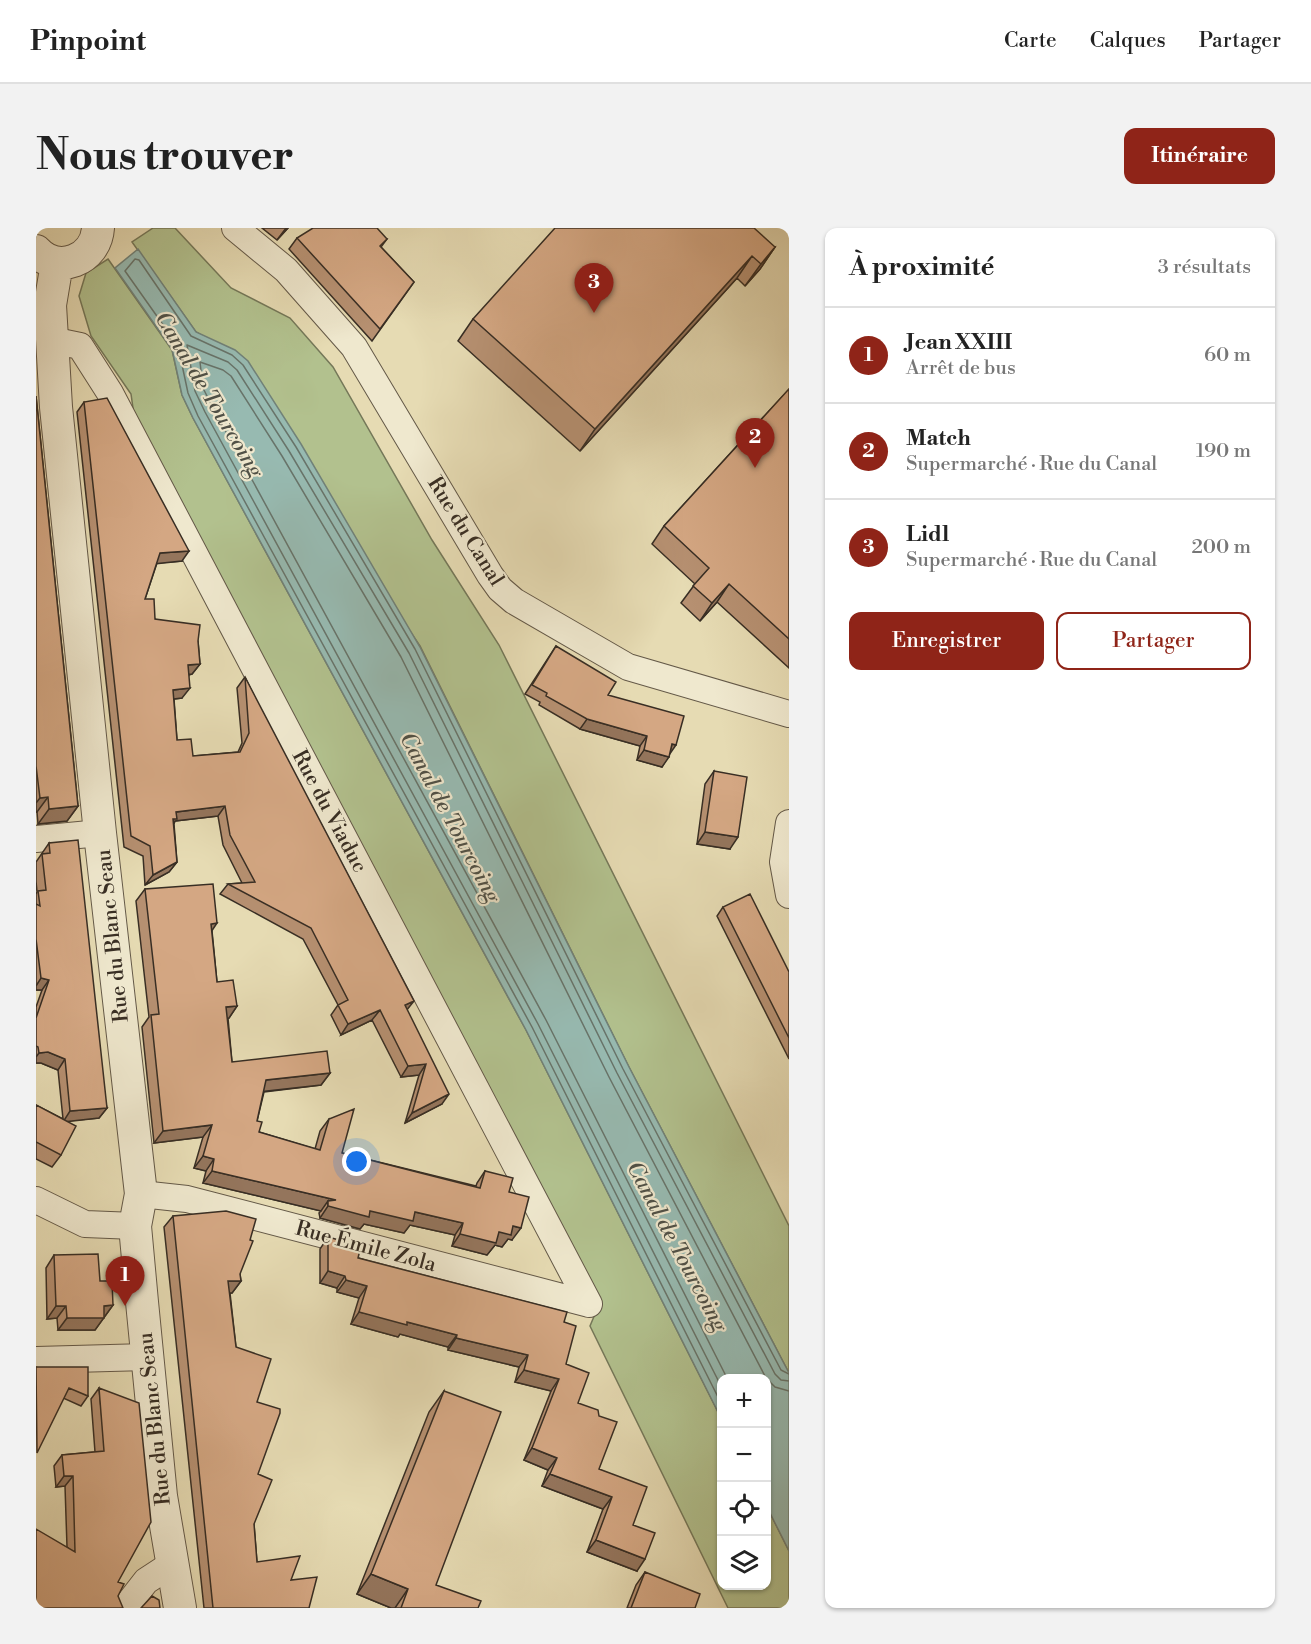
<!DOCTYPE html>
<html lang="fr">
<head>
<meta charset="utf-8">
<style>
  :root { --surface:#fff; --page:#f2f2f2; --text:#222; --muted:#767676; --line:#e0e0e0; --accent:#8f2418 }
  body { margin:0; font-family:"Libre Bodoni",serif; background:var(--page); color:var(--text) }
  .controls { position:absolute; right:18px; bottom:18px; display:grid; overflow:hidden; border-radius:12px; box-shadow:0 2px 4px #0004 }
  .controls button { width:54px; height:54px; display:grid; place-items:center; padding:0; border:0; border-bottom:2px solid var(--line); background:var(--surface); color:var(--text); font:30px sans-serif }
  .you { position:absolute; left:321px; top:934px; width:21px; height:21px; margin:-15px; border:4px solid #fff; border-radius:50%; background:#1a73e8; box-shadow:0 0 0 9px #1a73e833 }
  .badge { display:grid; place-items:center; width:39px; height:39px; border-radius:50%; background:var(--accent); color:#fff; font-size:20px; font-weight:700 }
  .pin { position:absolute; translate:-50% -50px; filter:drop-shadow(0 2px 3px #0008) }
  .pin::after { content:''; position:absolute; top:32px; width:21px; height:18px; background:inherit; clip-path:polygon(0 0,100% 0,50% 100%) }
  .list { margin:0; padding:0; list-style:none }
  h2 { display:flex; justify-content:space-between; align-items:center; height:78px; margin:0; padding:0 24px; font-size:26px }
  h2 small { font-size:20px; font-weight:400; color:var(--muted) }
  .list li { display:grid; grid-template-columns:39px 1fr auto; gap:18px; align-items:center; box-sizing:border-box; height:96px; padding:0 24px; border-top:2px solid var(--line) }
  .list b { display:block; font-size:22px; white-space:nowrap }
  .list p { margin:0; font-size:20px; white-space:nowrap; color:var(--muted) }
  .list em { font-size:20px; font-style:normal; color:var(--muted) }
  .actions { display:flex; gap:12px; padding:18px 24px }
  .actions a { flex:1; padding:14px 0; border:2px solid var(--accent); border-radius:12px; text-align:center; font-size:21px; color:var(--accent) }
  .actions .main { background:var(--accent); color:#fff }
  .icon { flex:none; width:33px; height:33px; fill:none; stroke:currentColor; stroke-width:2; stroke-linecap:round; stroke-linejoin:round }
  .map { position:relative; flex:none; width:753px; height:1380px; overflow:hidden; border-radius:12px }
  header { display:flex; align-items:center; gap:36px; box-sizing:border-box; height:84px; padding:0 30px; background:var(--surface); border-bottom:2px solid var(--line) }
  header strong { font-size:28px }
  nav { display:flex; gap:33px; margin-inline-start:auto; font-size:21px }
  .intro { display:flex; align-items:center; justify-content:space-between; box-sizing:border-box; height:144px; padding:0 36px }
  h1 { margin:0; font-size:42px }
  .button { padding:15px 27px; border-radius:12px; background:var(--accent); color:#fff; font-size:21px; font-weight:700 }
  main { display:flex; gap:36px; padding:0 36px }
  aside { flex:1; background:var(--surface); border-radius:12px; box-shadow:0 2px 4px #0004 }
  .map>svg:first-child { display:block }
</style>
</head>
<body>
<header>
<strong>Pinpoint</strong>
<nav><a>Carte</a><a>Calques</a><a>Partager</a></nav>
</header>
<div class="intro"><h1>Nous trouver</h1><a class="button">Itinéraire</a></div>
<main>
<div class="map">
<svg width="753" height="1380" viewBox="0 0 753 1380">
  <rect width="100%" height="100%" fill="#e6dbb3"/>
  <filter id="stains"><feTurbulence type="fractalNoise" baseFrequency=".00333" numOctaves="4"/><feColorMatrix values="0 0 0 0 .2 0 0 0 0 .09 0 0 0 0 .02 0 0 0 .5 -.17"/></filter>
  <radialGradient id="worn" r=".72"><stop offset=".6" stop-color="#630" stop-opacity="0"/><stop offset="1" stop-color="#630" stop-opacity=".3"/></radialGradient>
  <path fill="#b2c18e" stroke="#757859" stroke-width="1.5" d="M 117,0 L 139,0 L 195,60 L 254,90 L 297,139 L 396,312 L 463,417 L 753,998 L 753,1145 L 593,839 L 384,418 L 177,114 L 160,104 L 96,14 Z
    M 72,31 L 136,122 L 146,167 L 157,190 L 490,802 L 685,1190 L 686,1358 L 730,1358 L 731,1279 L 753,1323 L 753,1380 L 692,1380 L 554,1098 L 562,1079 L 100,201 L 95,166 L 55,108 L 43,68 L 50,45 Z"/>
  <path fill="#97bab1" stroke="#718279" stroke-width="1.5" d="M 102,21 L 160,104 L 199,122 L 212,133 L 265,216 L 384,419 L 593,839 L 753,1145 L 753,1323 L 731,1279 L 730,1150 L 686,1150 L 685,1190 L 490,802 L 157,190 L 146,167 L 136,121 L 79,40 Z"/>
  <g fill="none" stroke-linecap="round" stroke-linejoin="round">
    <path stroke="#68746a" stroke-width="1.5" d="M 691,1150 L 510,792 L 177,180 L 167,160 L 164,134 L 187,142 L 195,148 L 246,228 L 365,429 L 573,849 L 730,1150 L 739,1159 L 753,1163
      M 686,1160 L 502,796 L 169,184 L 159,163 L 151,117 L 192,134 L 201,142 L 253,223 L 373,425 L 581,845 L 739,1146 L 745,1152 L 753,1153
      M 686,1177 L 496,799 L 162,188 L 152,165 L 142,118 L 89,43 L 99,31 L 103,32 L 155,108 L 196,127 L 207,137 L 260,219 L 379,421 L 587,841 L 745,1142 L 753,1146"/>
    <g stroke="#645948" stroke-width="28">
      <path id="minor" d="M 199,0 L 250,42 L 318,119 L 454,347 L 464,361 L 478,373 L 592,439 L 753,486
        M 15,112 L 44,118 L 74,165 L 553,1076
        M 753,595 L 747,634 L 753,667
        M 0,611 L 64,605
        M 105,966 L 151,971 L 553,1076
        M 0,972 L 49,996 L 99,998
        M 0,1132 L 111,1129
        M 89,1380 L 110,1353 L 136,1336"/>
    </g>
    <g stroke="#645948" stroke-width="34">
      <path id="tertiary" d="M 0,23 C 22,47 60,32 62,0
        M 21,35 L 14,77 L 20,179 L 64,605 L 105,966 L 99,998 L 106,1074 L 125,1268 L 144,1380"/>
    </g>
    <use href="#minor" stroke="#efe8ce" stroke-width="26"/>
    <use href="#tertiary" stroke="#efe8ce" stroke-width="32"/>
  </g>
  <path fill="#b69071" stroke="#382e24" stroke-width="1.5" d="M 226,0 L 252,0 L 241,12 Z
    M 261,10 L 351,11 L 345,19 L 378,54 L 336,113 L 253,21 Z
    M 739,19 L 724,41 L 709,58 L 701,50 L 544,223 L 422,113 L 437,91 Z
    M 753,161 L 753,440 L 681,374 L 664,393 L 645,375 L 659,356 L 616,316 L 628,298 Z
    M 0,168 L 42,578 L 31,593 L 2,596 L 1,584 L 0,584 Z
    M 48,174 L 146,333 L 121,335 L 109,371 L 119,391 L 162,413 L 164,436 L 156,446 L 153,447 L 146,470 L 138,471 L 141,512 L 157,528 L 202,524 L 206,515 L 201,460 L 209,449 L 371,782 L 406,876 L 369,895 L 383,847 L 365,849 L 336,792 L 305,807 L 295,787 L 302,777 L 267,711 L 184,666 L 192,656 L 206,655 L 187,617 L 182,588 L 139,593 L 138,596 L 141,634 L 133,644 L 109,657 L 107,628 L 88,619 L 41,184 Z
    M 520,418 L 572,467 L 633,527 L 626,539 L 601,532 L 604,518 L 544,501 L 503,477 L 504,474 L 489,466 Z
    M 678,543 L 694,621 L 661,616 L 669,556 Z
    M 13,615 L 71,880 L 63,890 L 31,893 L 25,927 L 16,939 L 0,931 L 0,877 L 27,891 L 22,842 L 5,835 L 0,835 L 0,779 L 6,762 L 0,762 L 0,666 L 1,664 L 0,653 L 0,634 Z
    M 109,661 L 176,703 L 181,754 L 201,778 L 193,790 L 192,790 L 196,834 L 294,845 L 285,857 L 228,864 L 221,893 L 223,904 L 279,921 L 284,903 L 293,891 L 306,925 L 440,958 L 441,955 L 449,943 L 473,964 L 476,1012 L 472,1011 L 466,1019 L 459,1017 L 451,1027 L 416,1018 L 419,1007 L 374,997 L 368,1005 L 328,996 L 324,1001 L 284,990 L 283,985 L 285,983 L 167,955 L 170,943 L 158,940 L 167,909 L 118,915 L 106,799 L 113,789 L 100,673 Z
    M 687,679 L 753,744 L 753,831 L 681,688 Z
    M 137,988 L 204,1046 L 205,1053 L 196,1065 L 194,1065 L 200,1119 L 221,1174 L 222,1246 L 218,1296 L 221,1334 L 255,1352 L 273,1380 L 168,1380 L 128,999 Z
    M 292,1009 L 322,1030 L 528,1094 L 530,1136 L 563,1241 L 597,1297 L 601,1343 L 551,1324 L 567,1281 L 506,1258 L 512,1242 L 488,1232 L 515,1163 L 479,1154 L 483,1139 L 412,1122 L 412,1119 L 364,1106 L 362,1109 L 315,1096 L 323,1070 L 301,1064 L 301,1060 L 284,1055 L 284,1021 Z
    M 18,1027 L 64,1053 L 77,1077 L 59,1102 L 22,1102 L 21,1090 L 11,1091 L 10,1040 Z
    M 0,1139 L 52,1168 L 45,1178 L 27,1170 Z
    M 63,1160 L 82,1354 L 82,1368 L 31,1319 L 29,1258 L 20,1259 L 18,1238 L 26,1227 L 59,1224 L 55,1171 Z
    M 408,1163 L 400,1357 L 442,1380 L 355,1380 L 321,1366 L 393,1184 Z
    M 609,1344 L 659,1380 L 591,1380 L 600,1357 Z"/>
  <path fill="#94755c" stroke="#382e24" stroke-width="1.5" d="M 250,0 L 252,0 L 241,12 Z
    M 739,19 L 724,41 L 709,58 L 725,36 Z
    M 716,28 L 701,50 L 544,223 L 559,201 Z
    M 153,323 L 146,333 L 117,336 L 124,325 Z
    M 693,356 L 681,374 L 664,393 L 676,375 Z
    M 164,436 L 156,446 L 145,447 L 152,437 Z
    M 154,460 L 146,470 L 129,472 L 137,462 Z
    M 551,491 L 611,508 L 604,518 L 544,501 Z
    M 636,516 L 640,517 L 633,527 Z
    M 608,522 L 633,529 L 626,539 L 601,532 Z
    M 12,569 L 1,584 L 0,584 L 0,575 L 4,570 Z
    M 42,578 L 31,593 L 2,596 L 13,581 Z
    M 189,578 L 182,588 L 139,593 L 134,602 L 140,584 Z
    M 669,604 L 702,609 L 694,621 L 661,616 Z
    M 141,634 L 133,644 L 109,657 L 117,647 Z
    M 181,695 L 173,707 L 175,696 Z
    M 5,750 L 13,752 L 6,762 L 0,762 L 0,758 Z
    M 378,773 L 370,783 L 369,777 Z
    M 201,778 L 193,790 L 182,791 L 190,779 Z
    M 344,782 L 336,792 L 305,807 L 312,796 Z
    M 12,824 L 29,831 L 22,842 L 5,835 L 0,835 L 0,829 L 3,825 Z
    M 390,836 L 383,847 L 365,849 L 372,838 Z
    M 294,845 L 285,857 L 222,864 L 230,852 Z
    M 413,866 L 406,876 L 369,895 L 376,885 Z
    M 71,880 L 63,890 L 27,894 L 34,883 Z
    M 176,897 L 167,909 L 118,915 L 127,903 Z
    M 167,928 L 178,931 L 170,943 L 158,940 Z
    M 176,943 L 300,972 L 334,983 L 379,984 L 427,995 L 419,1007 L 374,997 L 368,1005 L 328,996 L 324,1001 L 284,990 L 292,978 L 292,973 L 285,983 L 167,955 Z
    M 477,998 L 485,1000 L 476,1012 L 472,1011 L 466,1019 L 459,1017 L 451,1027 L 416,1018 L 424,1006 L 463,1004 Z
    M 292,1043 L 309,1048 L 301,1060 L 284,1055 Z
    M 310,1052 L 331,1058 L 323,1070 L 301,1064 Z
    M 192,1053 L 205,1053 L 196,1065 L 184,1065 Z
    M 77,1077 L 59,1102 L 22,1102 L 31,1090 L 68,1078 Z
    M 20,1078 L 30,1078 L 21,1090 L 11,1091 Z
    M 323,1084 L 371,1094 L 421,1107 L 412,1119 L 364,1106 L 362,1109 L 315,1096 Z
    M 420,1110 L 492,1127 L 483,1139 L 412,1122 Z
    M 488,1142 L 523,1151 L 515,1163 L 479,1154 Z
    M 496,1220 L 521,1230 L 512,1242 L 488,1232 Z
    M 514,1246 L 576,1269 L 567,1281 L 506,1258 Z
    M 28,1248 L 37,1248 L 29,1258 L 20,1259 Z
    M 560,1312 L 609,1331 L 601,1343 L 551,1324 Z
    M 335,1346 L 372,1361 L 359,1380 L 355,1380 L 321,1366 Z"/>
  <path fill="#d4a783" stroke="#382e24" stroke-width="1.5" d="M 277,0 L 341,0 L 351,11 L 344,18 L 378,54 L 344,101 L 261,10 Z
    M 519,0 L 718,0 L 739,19 L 725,36 L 716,28 L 559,201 L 437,91 Z
    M 753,161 L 753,411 L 693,356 L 676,375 L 657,358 L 673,340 L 628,298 Z
    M 0,168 L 42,578 L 13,581 L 12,569 L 4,570 L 0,538 Z
    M 71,170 L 153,323 L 124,325 L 109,371 L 118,371 L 119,391 L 164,397 L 162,413 L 164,436 L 152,437 L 154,460 L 137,462 L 141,512 L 155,511 L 157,528 L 204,524 L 213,505 L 209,449 L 378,773 L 369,777 L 413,866 L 376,885 L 390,836 L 372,838 L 344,782 L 312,796 L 302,777 L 312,772 L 275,700 L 192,656 L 219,654 L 194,607 L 189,578 L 140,584 L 141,591 L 137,591 L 141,634 L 117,647 L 114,618 L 95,608 L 48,174 Z
    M 520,418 L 580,454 L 572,467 L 648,488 L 640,517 L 636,516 L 633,529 L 608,522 L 611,508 L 551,491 L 510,468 L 511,465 L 496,457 Z
    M 678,543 L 711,549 L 702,609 L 669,604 Z
    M 42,612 L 71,880 L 34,883 L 29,831 L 12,824 L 3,825 L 2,819 L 0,818 L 0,790 L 13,752 L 5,750 L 0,711 L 0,676 L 4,678 L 2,663 L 10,662 L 6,626 L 14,625 L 13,615 Z
    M 177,656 L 181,695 L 175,696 L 181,754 L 197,752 L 201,778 L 190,779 L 196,834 L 291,823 L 294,845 L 230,852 L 221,893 L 226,894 L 223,904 L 284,922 L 293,891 L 318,881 L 306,925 L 444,960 L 449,943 L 477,950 L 473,964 L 493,969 L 485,1000 L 477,998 L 475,1007 L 463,1004 L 460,1015 L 424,1006 L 427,995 L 379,984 L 377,993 L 334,983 L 333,989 L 292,978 L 292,973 L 300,972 L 176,943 L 178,931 L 167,928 L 176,897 L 127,903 L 115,787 L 123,786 L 109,661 Z
    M 714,666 L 753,744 L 753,810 L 687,679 Z
    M 0,877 L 40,898 L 25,927 L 0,914 Z
    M 190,983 L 220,991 L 214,1012 L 217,1013 L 204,1046 L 205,1053 L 192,1053 L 200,1119 L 235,1131 L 221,1174 L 244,1181 L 244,1185 L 222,1246 L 236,1252 L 218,1296 L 221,1334 L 264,1328 L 255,1352 L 281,1349 L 273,1380 L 177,1380 L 137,988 Z
    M 292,1009 L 325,1018 L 322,1030 L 531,1084 L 528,1094 L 540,1098 L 530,1136 L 553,1145 L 542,1175 L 562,1182 L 563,1188 L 581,1194 L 563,1241 L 611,1259 L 597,1297 L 619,1305 L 609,1331 L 560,1312 L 576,1269 L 514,1246 L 521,1230 L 496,1220 L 523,1151 L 488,1142 L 492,1127 L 420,1110 L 421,1107 L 371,1094 L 371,1097 L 323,1084 L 331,1058 L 310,1052 L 309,1048 L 292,1043 Z
    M 62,1026 L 64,1053 L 76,1053 L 77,1077 L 68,1078 L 68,1090 L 31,1090 L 30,1078 L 20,1078 L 18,1027 Z
    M 0,1139 L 52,1139 L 52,1168 L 33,1160 L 1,1225 Z
    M 63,1160 L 103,1175 L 115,1294 L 82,1354 L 88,1356 L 82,1368 L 87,1380 L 0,1380 L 0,1301 L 39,1324 L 37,1248 L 28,1248 L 26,1227 L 68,1223 Z
    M 408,1163 L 465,1184 L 400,1357 L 445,1373 L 442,1380 L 365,1380 L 372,1361 L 335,1346 Z
    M 609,1344 L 664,1366 L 659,1380 L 595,1380 Z
    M 116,1368 L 123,1372 L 124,1380 L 105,1380 Z"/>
  <g text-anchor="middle" stroke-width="4.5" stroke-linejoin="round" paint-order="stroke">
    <g font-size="21" fill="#382e24" stroke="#efe8ce">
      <text transform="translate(430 303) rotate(58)" y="7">Rue du Canal</text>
      <text transform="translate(294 583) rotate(62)" y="7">Rue du Viaduc</text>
      <text transform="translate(76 708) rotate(-96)" y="7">Rue du Blanc Seau</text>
      <text transform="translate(330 1018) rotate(15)" y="7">Rue Émile Zola</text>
      <text transform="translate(118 1191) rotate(-96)" y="7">Rue du Blanc Seau</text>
    </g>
    <g font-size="22" font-style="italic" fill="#505147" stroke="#efe8ce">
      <text transform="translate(174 166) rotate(59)" y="8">Canal de Tourcoing</text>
      <text transform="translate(415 589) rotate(62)" y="8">Canal de Tourcoing</text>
      <text transform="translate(642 1018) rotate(62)" y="8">Canal de Tourcoing</text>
    </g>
  </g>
  <rect width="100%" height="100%" filter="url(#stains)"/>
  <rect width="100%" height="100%" fill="url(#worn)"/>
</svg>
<div class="controls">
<button>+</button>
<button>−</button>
<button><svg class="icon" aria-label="locate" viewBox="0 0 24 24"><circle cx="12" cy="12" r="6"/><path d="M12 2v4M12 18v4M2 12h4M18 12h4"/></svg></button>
<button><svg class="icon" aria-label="layers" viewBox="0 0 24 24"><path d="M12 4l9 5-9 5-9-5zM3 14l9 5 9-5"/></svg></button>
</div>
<div class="you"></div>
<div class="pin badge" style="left:89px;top:1078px">1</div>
<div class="pin badge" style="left:719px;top:240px">2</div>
<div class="pin badge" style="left:558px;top:85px">3</div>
</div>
<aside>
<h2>À proximité<small>3 résultats</small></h2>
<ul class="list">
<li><span class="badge">1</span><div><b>Jean XXIII</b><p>Arrêt de bus</p></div><em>60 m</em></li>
<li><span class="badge">2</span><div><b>Match</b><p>Supermarché · Rue du Canal</p></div><em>190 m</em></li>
<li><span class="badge">3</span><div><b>Lidl</b><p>Supermarché · Rue du Canal</p></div><em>200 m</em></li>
</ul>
<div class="actions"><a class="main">Enregistrer</a><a>Partager</a></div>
</aside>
</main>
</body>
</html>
